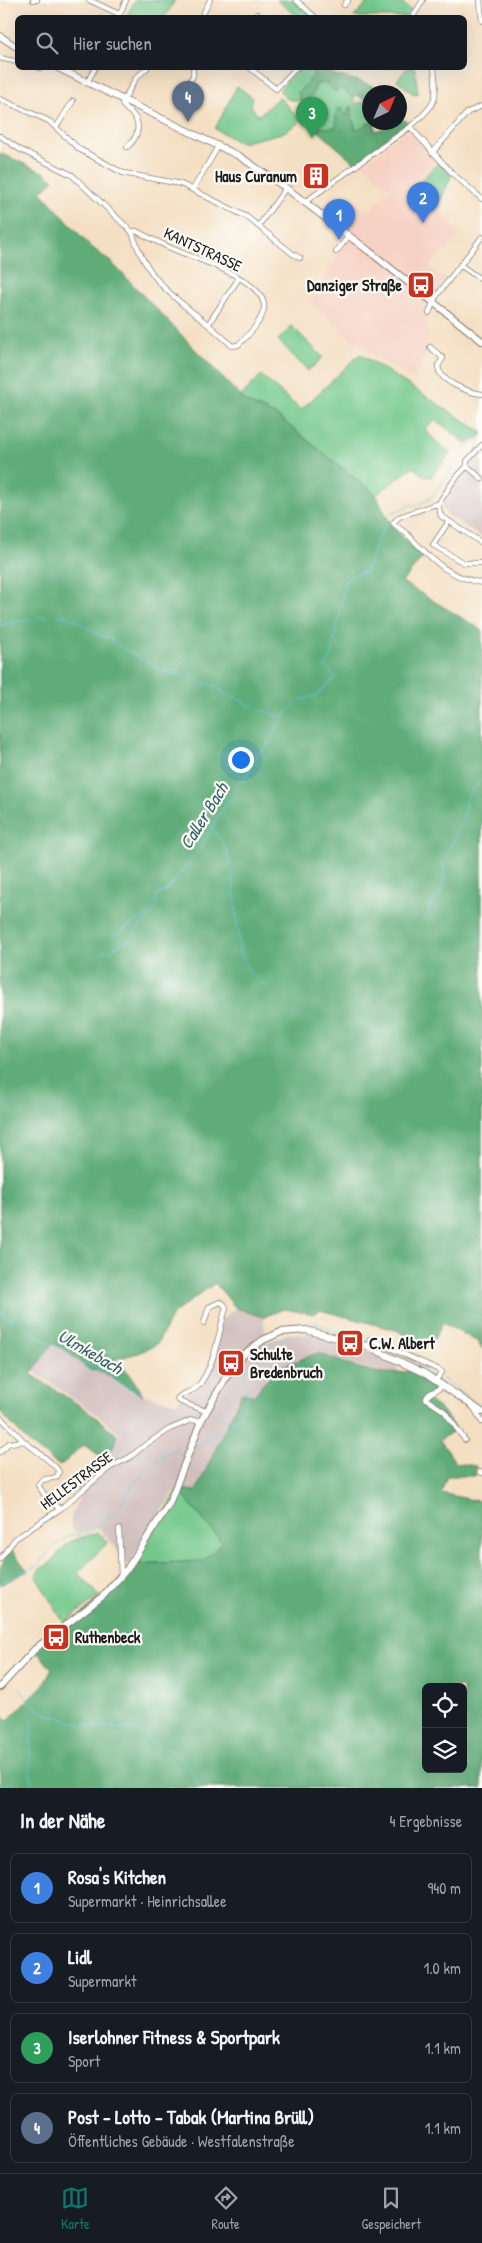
<!DOCTYPE html>
<html lang="de">
<head>
<meta charset="utf-8">
<style>
  :root { --surface:#171b24; --page:#242831; --text:#f1f3f6; --muted:#9ea1a6; --line:#363941; --accent:#0f766e }
  body { margin:0; font-family:"Patrick Hand",sans-serif; background:var(--page); color:var(--text) }
  .controls { position:absolute; right:15px; bottom:15px; display:grid; overflow:hidden; border-radius:8px; box-shadow:0 5px 20px #0002 }
  .controls button { width:45px; height:45px; display:grid; place-items:center; padding:0; border:0; border-bottom:1px solid var(--line); background:var(--surface); color:var(--text); font:25px sans-serif }
  .compass { position:absolute; left:362px; top:85px; width:45px; height:45px; border-radius:50%; background:var(--surface); box-shadow:0 5px 20px #0002; rotate:44deg }
  .you { position:absolute; left:240px; top:759px; width:18px; height:18px; margin:-12px; border:4px solid #fff; border-radius:50%; background:#1a73e8; box-shadow:0 0 0 8px #1a73e833 }
  .badge { display:grid; place-items:center; width:32px; height:32px; border-radius:50%; background:var(--accent); color:#fff; font-size:16px; font-weight:700 }
  .pin { position:absolute; translate:-50% -41px; filter:drop-shadow(0 1px 2px #0008) }
  .pin::after { content:''; position:absolute; top:26px; width:18px; height:15px; background:inherit; clip-path:polygon(0 0,100% 0,50% 100%) }
  .list { margin:0; padding:0; list-style:none }
  h2 { display:flex; justify-content:space-between; align-items:center; height:65px; margin:0; padding:0 20px; font-size:21px }
  h2 small { font-size:16px; font-weight:400; color:var(--muted) }
  .list li { display:grid; grid-template-columns:32px 1fr auto; gap:15px; align-items:center; box-sizing:border-box; height:70px; margin:0 10px 10px; padding:0 10px; border:1px solid var(--line); border-radius:8px }
  .list b { display:block; font-size:19px; white-space:nowrap }
  .list p { margin:0; font-size:16px; white-space:nowrap; color:var(--muted) }
  .list em { font-size:16px; font-style:normal; color:var(--muted) }
  .icon { flex:none; width:28px; height:28px; fill:none; stroke:currentColor; stroke-width:2; stroke-linecap:round; stroke-linejoin:round }
  .map { position:relative; flex:none; width:482px; height:1788px; overflow:hidden }
  .search { position:absolute; background:var(--surface); box-shadow:0 5px 20px #0002; left:15px; right:15px; top:15px; height:55px; display:flex; align-items:center; gap:12px; box-sizing:border-box; padding:0 18px; border-radius:8px; color:var(--muted); font-size:19px }
  .sheet { height:385px; background:var(--surface) }
  nav { display:flex; justify-content:space-around; align-items:center; box-sizing:border-box; height:70px; border-top:1px solid var(--line); background:var(--surface); font-size:14px; color:var(--muted) }
  nav a { display:grid; justify-items:center; gap:2px }
  nav .on { color:var(--accent) }
  .map>svg:first-child { display:block }
</style>
</head>
<body>
<div class="map">
<svg width="482" height="1788" viewBox="0 0 482 1788">
  <rect width="100%" height="100%" fill="#fdfcf7"/>
  <filter id="ink" filterUnits="userSpaceOnUse"><feTurbulence type="fractalNoise" baseFrequency=".02" numOctaves="2"/><feDisplacementMap in="SourceGraphic" scale="10" xChannelSelector="R" yChannelSelector="G"/><feConvolveMatrix kernelMatrix="1 2 1 2 8 2 1 2 1" color-interpolation-filters="sRGB"/></filter>
  <filter id="wash" filterUnits="userSpaceOnUse"><feTurbulence type="fractalNoise" baseFrequency=".0096" numOctaves="4" result="noise"/><feDisplacementMap in="SourceGraphic" scale="20" xChannelSelector="R" yChannelSelector="G"/><feGaussianBlur stdDeviation="1.12" result="paint"/><feColorMatrix in="noise" values="0 0 0 0 0 0 0 0 0 0 0 0 0 0 0 0 0 1.4 0 .05"/><feComposite in="paint" operator="in"/></filter>
  <g filter="url(#wash)">
    <rect width="100%" height="100%" fill="#f4dfc3"/>
    <path fill="#f6d2c4" d="M 408,130 L 438,162 L 417,186 L 460,234 L 446,252 L 443,250 L 430,267 L 447,280 L 431,300 L 426,312 L 428,328 L 425,360 L 413,380 L 373,355 L 347,336 L 310,302 L 346,241 L 327,220 L 348,195 L 368,213 L 390,188 L 363,164 Z"/>
    <path fill="#d1bfbe" d="M 482,449 L 482,538 L 447,514 L 443,510 L 443,503 L 474,456 Z
      M 235,1308 L 263,1317 L 267,1343 L 289,1334 L 310,1334 L 338,1339 L 393,1360 L 399,1374 L 381,1374 L 318,1353 L 275,1369 L 254,1397 L 242,1393 L 196,1491 L 176,1489 L 128,1566 L 98,1526 L 79,1536 L 71,1527 L 71,1517 L 80,1496 L 76,1488 L 99,1455 L 113,1447 L 119,1433 L 98,1415 L 33,1371 L 51,1345 L 64,1351 L 90,1371 L 101,1371 L 108,1374 L 115,1382 L 132,1392 L 177,1403 L 183,1396 L 194,1390 L 213,1359 L 222,1319 Z"/>
    <path fill="#73c88c" stroke="#487254" d="M 135,0 L 175,0 L 165,17 L 126,17 Z
      M 277,0 L 297,0 L 318,17 L 298,17 Z
      M 370,0 L 380,0 L 385,4 L 389,0 L 399,0 L 413,12 L 407,17 L 354,17 Z
      M 298,68 L 310,68 L 314,75 L 298,93 L 301,101 C 291,101 282,99 280,89 Z
      M 407,68 L 415,68 L 418,93 L 413,94 L 397,80 Z
      M 323,82 L 331,86 L 340,87 L 353,98 L 356,104 L 361,102 L 369,106 L 371,123 L 356,130 L 351,114 L 344,117 L 338,109 L 336,115 L 337,128 L 320,128 L 304,116 L 303,104 L 309,104 L 304,104 L 312,96 L 315,86 Z
      M 237,86 L 253,98 L 251,106 L 258,116 L 279,97 L 299,118 L 299,123 L 282,133 L 240,143 L 215,129 Z
      M 439,162 L 452,174 L 438,207 L 417,185 Z
      M 292,326 L 323,357 L 308,371 L 278,340 Z
      M 360,354 L 482,432 L 482,435 L 467,444 L 436,420 L 425,428 L 434,440 L 451,453 L 431,477 L 424,476 L 413,467 L 376,495 L 277,416 L 246,402 L 241,396 L 261,375 L 301,410 Z
      M 178,1489 L 222,1542 L 203,1561 L 134,1564 L 169,1507 Z
      M 98,1533 L 108,1542 L 78,1573 L 100,1596 L 64,1623 L 36,1577 L 40,1568 C 56,1564 57,1550 70,1542 C 78,1538 89,1536 98,1533 Z"/>
    <path fill="#5eac78" stroke="#3d644a" fill-rule="evenodd" d="M 310,68 C 321,67 326,72 336,75 C 353,80 369,82 384,92 L 370,92 L 369,105 L 358,95 L 353,98 L 341,87 L 336,91 L 333,90 L 327,83 L 319,83 L 315,86 L 312,96 L 306,101 L 301,101 L 298,93 L 314,75 Z
      M 349,106 L 353,108 L 351,114 L 356,130 L 371,122 L 375,123 L 375,131 C 384,129 391,123 400,122 L 400,118 L 410,123 L 406,127 L 404,125 L 379,143 L 380,146 L 356,164 L 317,130 L 320,128 L 336,127 L 336,115 L 338,109 L 342,109 L 344,116 L 347,116 Z
      M 0,153 L 45,173 L 54,180 L 41,192 L 90,246 L 112,263 L 246,402 L 277,416 L 376,495 L 391,525 L 423,557 L 402,582 L 482,630 L 482,1349 L 478,1342 L 443,1323 L 429,1348 L 396,1330 L 320,1310 L 313,1314 L 284,1309 L 263,1317 L 236,1308 L 215,1283 L 173,1314 L 157,1344 L 139,1353 L 115,1359 L 129,1373 L 143,1395 C 135,1391 126,1387 118,1382 C 107,1376 105,1370 90,1370 L 65,1350 L 52,1344 L 31,1374 L 88,1411 L 117,1435 L 113,1447 L 99,1455 L 84,1445 L 60,1466 L 31,1445 L 0,1412 Z
      M 318,1353 C 352,1365 379,1381 415,1369 L 442,1385 L 425,1398 L 444,1412 L 455,1430 L 440,1440 L 456,1463 L 476,1466 L 475,1476 L 447,1476 L 441,1493 L 482,1502 L 482,1788 L 0,1788 L 0,1715 L 8,1720 L 44,1684 L 52,1669 L 36,1651 L 104,1596 L 134,1564 L 203,1561 L 222,1542 L 178,1489 L 196,1491 L 242,1393 L 254,1396 L 275,1369 ZM 426,1687 L 463,1687 L 463,1769 L 426,1769 Z
      M 10,1548 L 28,1571 L 0,1585 L 0,1568 Z"/>
    <g fill="none" stroke-linecap="round" stroke-linejoin="round">
      <path stroke="#5ec5db" stroke-width="1" d="M 89,18 L 105,12
        M 456,452 L 482,439
        M 391,513 L 410,505 L 416,505 L 430,499 L 450,473 L 453,459
        M 56,615 C 76,613 90,635 111,638 L 118,646 L 161,669 L 218,687 L 226,695 L 237,698 L 254,708
        M 0,625 L 48,616
        M 300,700 L 316,696 L 335,678 L 325,666 L 332,656 L 345,580 L 367,570 L 377,540 L 387,523
        M 260,710 L 280,717
        M 212,828 L 224,845 L 230,863
        M 232,872 L 240,951 L 249,972 L 267,987
        M 426,918 L 431,904 L 440,895 L 444,882 L 443,861 L 463,821 L 466,798 L 482,778
        M 111,936 C 126,932 135,917 150,915 L 156,909 L 156,896 L 166,891 L 199,851 L 226,803 L 232,799 L 236,786 L 246,778 L 255,756 L 266,747 L 282,717 L 296,704
        M 101,953 L 104,951 L 111,951 L 114,947 C 134,942 135,929 149,917
        M 0,1311 L 5,1317 L 24,1325 L 37,1337 L 64,1350 L 90,1371 L 101,1370 L 108,1374 L 115,1381 L 143,1396
        M 303,1326 L 312,1321 L 341,1333 L 375,1344 L 437,1375
        M 440,1377 L 482,1407
        M 211,1412 C 216,1419 227,1419 235,1419
        M 196,1447 C 204,1440 211,1437 220,1433 C 234,1426 245,1409 249,1394 L 246,1390 L 244,1373 L 258,1360 L 258,1350 L 265,1344 L 290,1335
        M 121,1505 C 133,1482 152,1458 177,1448
        M 0,1583 L 39,1565 L 51,1549 L 71,1534 L 82,1537 L 96,1528 L 116,1509
        M 19,1688 L 32,1705 L 45,1713 L 82,1725 L 136,1730 C 144,1734 150,1742 158,1746 C 161,1747 165,1747 169,1749 C 184,1757 193,1773 200,1788
        M 31,1721 L 30,1773 L 32,1788"/>
    </g>
  </g>
  <g filter="url(#ink)">
    <g fill="none" stroke-linecap="round" stroke-linejoin="round">
      <g stroke="#887e70" stroke-width="6">
        <path id="minor" d="M 33,0 L 37,0
          M 89,0 L 119,14
          M 296,0 L 316,18
          M 480,0 L 482,21
          M 344,5 L 348,0
          M 257,14 L 261,18
          M 118,18 L 126,0
          M 201,18 L 210,0
          M 412,18 L 423,0
          M 0,58 L 18,62
          M 40,68 L 42,68
          M 250,68 L 276,89 L 296,68
          M 191,79 L 193,76 L 193,70
          M 88,81 L 95,68
          M 0,99 L 49,121 L 79,149 L 123,173 L 181,184 L 247,217 L 293,254 L 300,258
          M 57,126 L 73,101
          M 410,127 L 453,174 L 482,199
          M 0,136 L 19,149 L 72,175 L 132,232 L 136,231 C 150,238 163,245 178,251 C 198,260 266,280 264,308 C 263,320 247,337 238,345 L 232,346 L 229,343 C 188,303 151,293 132,232
          M 127,147 C 137,139 142,125 133,115 C 129,110 124,109 122,103 L 136,78 L 147,68
          M 432,153 L 468,112 L 482,106
          M 193,189 L 219,145
          M 305,202 L 410,127 C 436,103 438,103 434,68
          M 259,225 L 286,188
          M 336,252 L 348,237
          M 460,265 L 482,280
          M 429,313 L 435,298 L 482,237
          M 209,323 L 239,278
          M 430,347 L 443,358 L 438,366 C 439,382 468,392 482,394
          M 482,445 L 467,461 L 467,466 L 454,480 L 439,503 L 399,517 L 393,523 C 398,528 406,532 411,538 C 435,562 447,576 482,583
          M 467,466 L 482,479
          M 439,503 L 439,509 L 441,516 L 482,543
          M 449,521 L 433,545 L 464,563 L 482,563
          M 204,1323 L 209,1307 L 220,1302 L 224,1304 L 226,1308 C 218,1333 216,1363 199,1385 C 193,1393 182,1392 177,1399 L 181,1402 L 206,1411
          M 370,1339 L 437,1369 L 442,1372 L 436,1380
          M 443,1385 C 438,1392 428,1391 426,1399 L 444,1411 L 465,1440
          M 474,1408 L 482,1422
          M 0,1417 L 24,1441
          M 0,1452 L 9,1443 L 24,1441 C 32,1448 57,1465 59,1472 L 57,1477 L 42,1480 L 38,1485 L 48,1500 L 60,1509
          M 480,1472 L 482,1473
          M 119,1529 L 121,1576
          M 0,1559 L 15,1539 L 60,1509 L 109,1468 L 130,1457 L 145,1445 L 170,1429 L 191,1420 L 201,1421"/>
      </g>
      <g stroke="#887e70" stroke-width="8">
        <path id="secondary" d="M 0,36 L 18,48
          M 58,68 L 239,156 L 286,188 L 369,251 L 482,341
          M 0,1687 L 35,1649 L 103,1596 L 127,1569 L 169,1504 L 201,1421 L 225,1379 L 243,1355 L 263,1340 L 281,1332 L 306,1330 L 367,1346 L 424,1373 L 482,1412"/>
      </g>
      <use href="#minor" stroke="#fff" stroke-width="4.5"/>
      <use href="#secondary" stroke="#fff" stroke-width="6"/>
    </g>
  </g>
  <defs>
    <g id="building-square" transform="scale(1.4375)"><rect x="-9" y="-9" width="18" height="18" rx="4" fill="#c8321e" stroke="#fdfcf7"/><path d="M-4-6H4V6H1V3H-1V6H-4ZM-2.5-4.3h1.7v1.8h-1.7ZM.8-4.3h1.7v1.8H.8ZM-2.5-1h1.7V.8h-1.7ZM.8-1h1.7V.8H.8Z" fill="#fff"/></g>
    <g id="bus-square" transform="scale(1.4375)"><rect x="-9" y="-9" width="18" height="18" rx="4" fill="#c8321e" stroke="#fdfcf7"/><path d="M-5-6H5V4H4V6H2V4H-2V6H-4V4H-5ZM-3.5-4V0h7V-4ZM-3.5 1.2v1.5H-2V1.2ZM2 1.2v1.5H3.5V1.2Z" fill="#fff"/></g>
  </defs>
  <g fill-rule="evenodd">
    <use href="#building-square" x="316" y="176"/>
    <use href="#bus-square" x="421" y="285"/>
    <use href="#bus-square" x="350" y="1343"/>
    <use href="#bus-square" x="231" y="1363"/>
    <use href="#bus-square" x="56" y="1637"/>
  </g>
  <g text-anchor="middle" stroke-width="4.5" stroke-linejoin="round" paint-order="stroke">
    <g font-size="16" font-weight="bold" fill="#1c1c1c" stroke="#fdfcf7" text-anchor="start">
      <text x="297" y="182" text-anchor="end">Haus Curanum</text>
      <text x="402" y="291" text-anchor="end">Danziger Straße</text>
      <text x="369" y="1349">C.W. Albert</text>
      <text x="250" y="1360">Schulte<tspan x="250" dy="18">Bredenbruch</tspan></text>
      <text x="75" y="1643">Ruthenbeck</text>
    </g>
    <g font-size="16" fill="#1c1c1c" stroke="#fdfcf7">
      <text transform="translate(203 249) rotate(25)" y="6">KANTSTRASSE</text>
      <text transform="translate(76 1480) rotate(-37)" y="6">HELLESTRASSE</text>
    </g>
    <g font-size="18" font-style="italic" fill="#366068" stroke="#fdfcf7">
      <text transform="translate(204 816) rotate(-58)" y="6">Caller Bach</text>
      <text transform="translate(90 1352) rotate(30)" y="6">Ulmkebach</text>
    </g>
  </g>
</svg>
<div class="controls">
<button><svg class="icon" aria-label="locate" viewBox="0 0 24 24"><circle cx="12" cy="12" r="6"/><path d="M12 2v4M12 18v4M2 12h4M18 12h4"/></svg></button>
<button><svg class="icon" aria-label="layers" viewBox="0 0 24 24"><path d="M12 4l9 5-9 5-9-5zM3 14l9 5 9-5"/></svg></button>
</div>
<svg class="compass" viewBox="-18 -18 36 36"><path d="M0-13l5 13h-10z" fill="#e53935"/><path d="M0 13l5-13h-10z" fill="#9ea1a6"/></svg>
<div class="you"></div>
<div class="pin badge" style="left:339px;top:240px;background:#3f7fe0">1</div>
<div class="pin badge" style="left:423px;top:223px;background:#3f7fe0">2</div>
<div class="pin badge" style="left:312px;top:138px;background:#2e9e5b">3</div>
<div class="pin badge" style="left:188px;top:122px;background:#5c6f8a">4</div>
<div class="search"><svg class="icon" aria-label="search" viewBox="0 0 24 24"><circle cx="10" cy="10" r="6"/><path d="M15 15l6 6"/></svg>Hier suchen</div>
</div>
<section class="sheet">
<h2>In der Nähe<small>4 Ergebnisse</small></h2>
<ul class="list">
<li><span class="badge" style="background:#3f7fe0">1</span><div><b>Rosa's Kitchen</b><p>Supermarkt · Heinrichsallee</p></div><em>940 m</em></li>
<li><span class="badge" style="background:#3f7fe0">2</span><div><b>Lidl</b><p>Supermarkt</p></div><em>1.0 km</em></li>
<li><span class="badge" style="background:#2e9e5b">3</span><div><b>Iserlohner Fitness &amp; Sportpark</b><p>Sport</p></div><em>1.1 km</em></li>
<li><span class="badge" style="background:#5c6f8a">4</span><div><b>Post - Lotto - Tabak (Martina Brüll)</b><p>Öffentliches Gebäude · Westfalenstraße</p></div><em>1.1 km</em></li>
</ul>
</section>
<nav>
<a class="on"><svg class="icon" aria-label="map" viewBox="0 0 24 24"><path d="M3 6l6-2 6 2 6-2v14l-6 2-6-2-6 2zM9 4v14M15 6v14"/></svg>Karte</a>
<a><svg class="icon" aria-label="directions" viewBox="0 0 24 24"><path d="M12 3l9 9-9 9-9-9zM9 14v-3h6M13 9l2 2-2 2"/></svg>Route</a>
<a><svg class="icon" aria-label="saved" viewBox="0 0 24 24"><path d="M7 4h10v16l-5-4-5 4z"/></svg>Gespeichert</a>
</nav>
</body>
</html>
